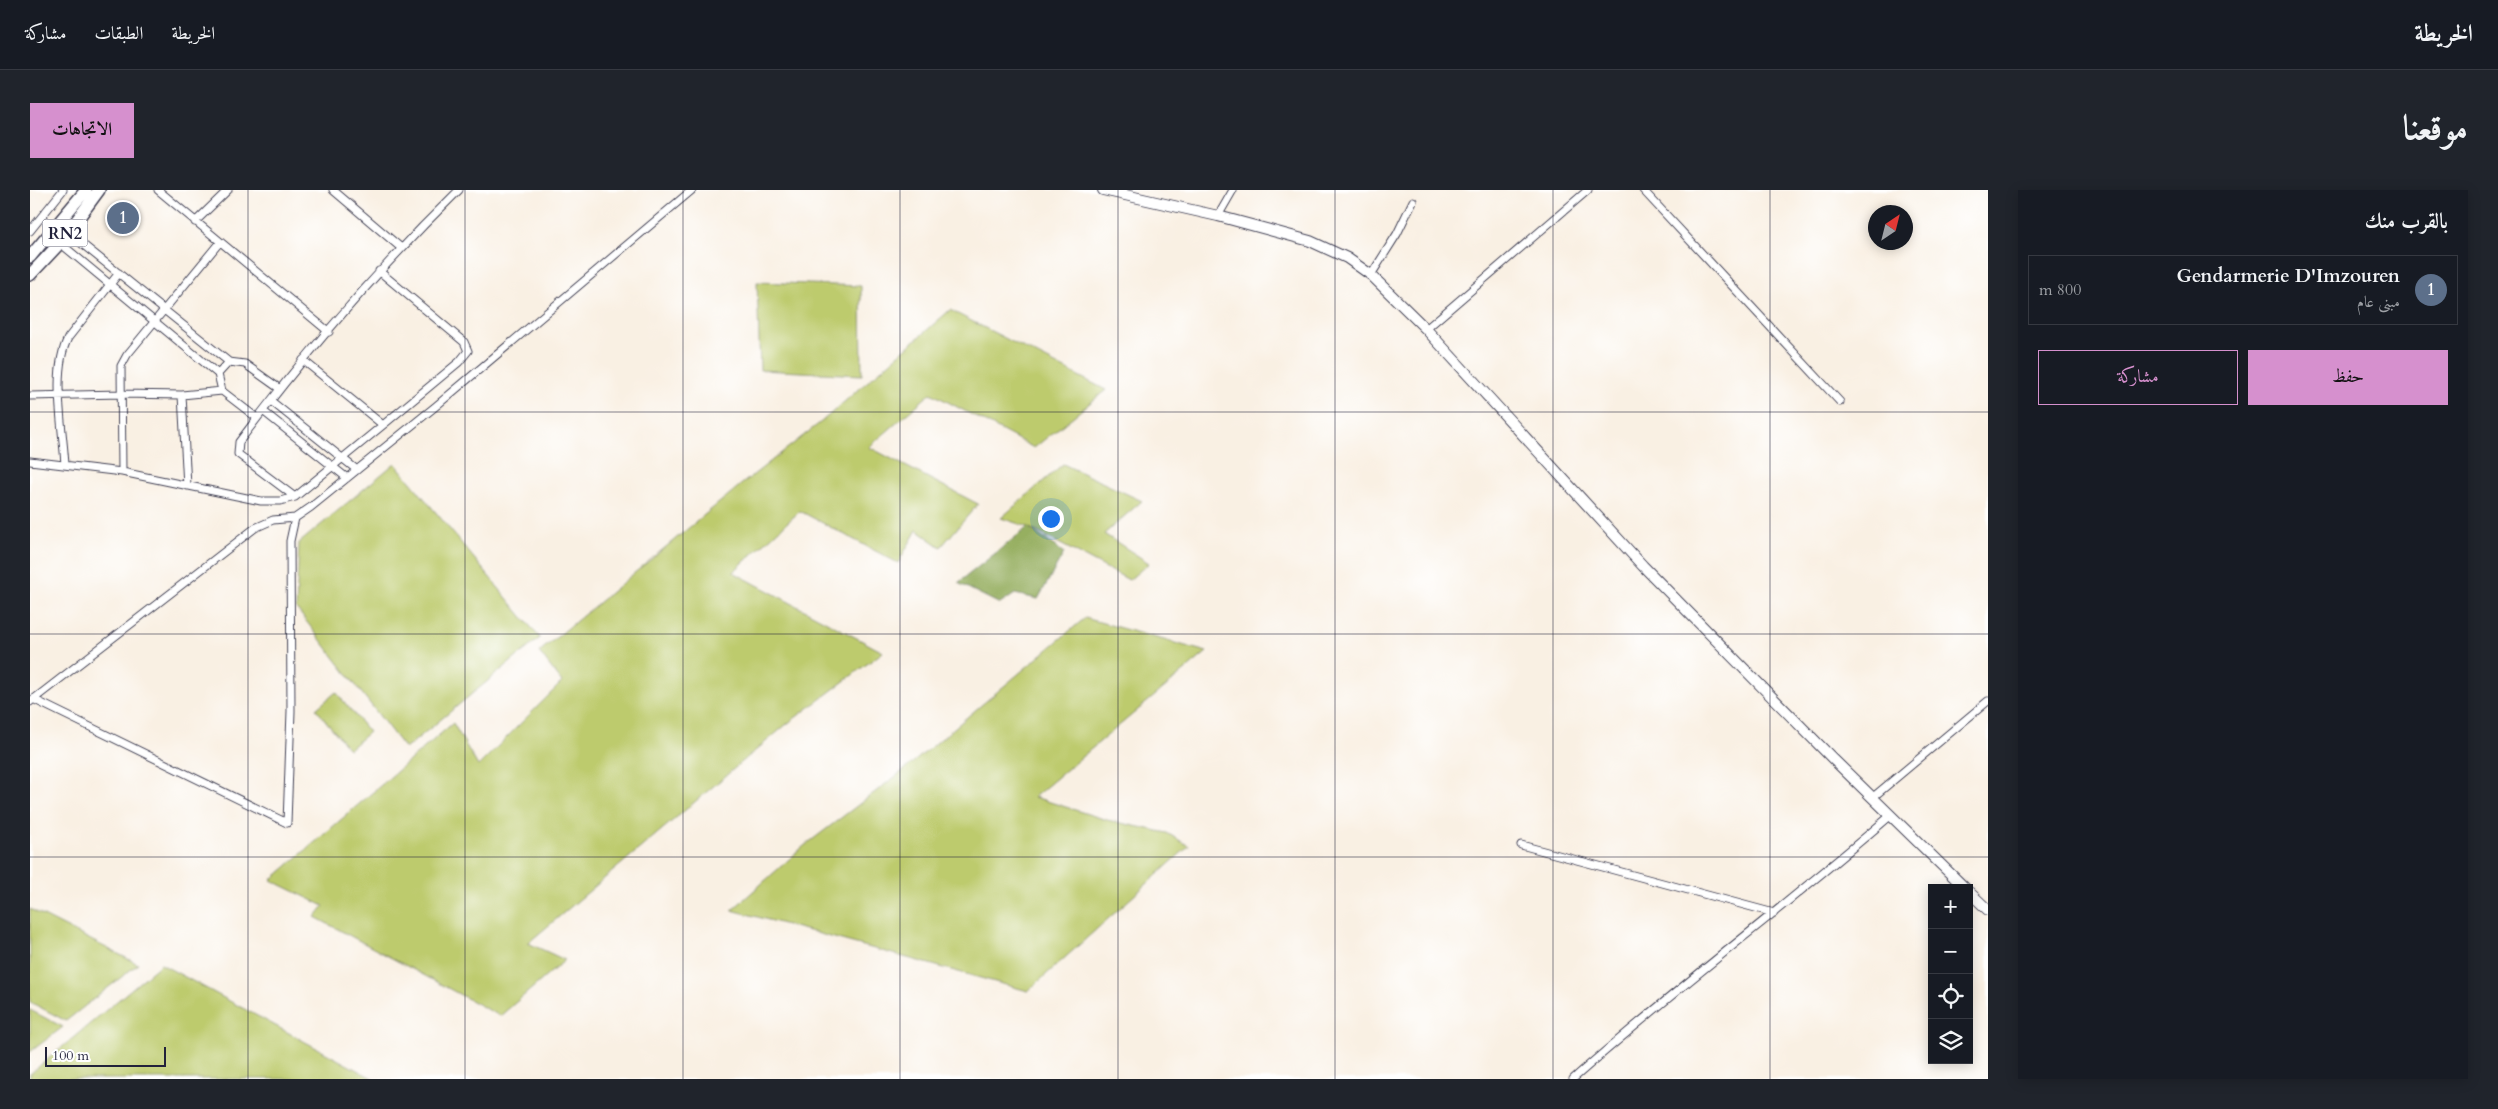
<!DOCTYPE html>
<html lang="ar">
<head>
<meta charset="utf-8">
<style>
  :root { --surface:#171b24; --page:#20242c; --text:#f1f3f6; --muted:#9ea1a6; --line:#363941; --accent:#d690ce }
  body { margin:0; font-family:Cardo,Amiri,serif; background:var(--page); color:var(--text); direction:rtl }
  .controls { position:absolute; right:15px; bottom:15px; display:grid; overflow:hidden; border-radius:0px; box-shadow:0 2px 12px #0003 }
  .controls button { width:45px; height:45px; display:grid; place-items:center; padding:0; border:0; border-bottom:1px solid var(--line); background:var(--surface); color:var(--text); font:25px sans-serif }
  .compass { position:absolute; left:1838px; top:15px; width:45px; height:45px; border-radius:50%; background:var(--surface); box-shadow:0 2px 12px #0003; rotate:35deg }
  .scale { position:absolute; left:15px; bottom:12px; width:121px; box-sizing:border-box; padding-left:5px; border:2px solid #22223b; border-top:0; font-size:14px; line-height:18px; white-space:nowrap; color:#22223b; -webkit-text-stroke:4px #fff; paint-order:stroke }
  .you { position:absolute; left:1020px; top:328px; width:18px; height:18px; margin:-12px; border:4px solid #fff; border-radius:50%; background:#1a73e8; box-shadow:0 0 0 8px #1a73e833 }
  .badge { display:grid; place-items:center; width:32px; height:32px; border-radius:50%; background:var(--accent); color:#fff; font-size:16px; font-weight:700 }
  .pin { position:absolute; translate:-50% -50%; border:2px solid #fff; box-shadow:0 1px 5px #0006 }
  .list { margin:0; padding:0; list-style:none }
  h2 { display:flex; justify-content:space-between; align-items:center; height:65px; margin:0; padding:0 20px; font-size:21px }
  h2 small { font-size:16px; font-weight:400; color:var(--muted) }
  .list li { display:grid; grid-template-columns:32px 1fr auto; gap:15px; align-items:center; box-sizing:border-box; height:70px; margin:0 10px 10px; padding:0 10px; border:1px solid var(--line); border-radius:0px }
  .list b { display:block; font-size:19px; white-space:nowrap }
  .list p { margin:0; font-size:16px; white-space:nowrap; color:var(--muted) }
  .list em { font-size:16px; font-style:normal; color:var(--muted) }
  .actions { display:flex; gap:10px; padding:15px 20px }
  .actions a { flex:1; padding:11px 0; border:1px solid var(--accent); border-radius:0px; text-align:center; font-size:18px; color:var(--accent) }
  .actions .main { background:var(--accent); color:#111 }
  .icon { flex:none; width:28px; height:28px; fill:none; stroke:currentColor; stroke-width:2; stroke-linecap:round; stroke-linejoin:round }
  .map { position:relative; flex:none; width:1958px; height:889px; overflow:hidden; direction:ltr; border-radius:0px }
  header { display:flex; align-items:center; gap:30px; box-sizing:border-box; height:70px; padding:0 25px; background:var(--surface); border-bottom:1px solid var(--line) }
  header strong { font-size:24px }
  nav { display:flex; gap:28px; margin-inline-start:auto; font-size:18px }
  .intro { display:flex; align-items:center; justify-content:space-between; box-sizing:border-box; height:120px; padding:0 30px }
  h1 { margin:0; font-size:35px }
  .button { padding:12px 22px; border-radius:0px; background:var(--accent); color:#111; font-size:18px; font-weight:700 }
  main { display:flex; gap:30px; padding:0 30px }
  aside { flex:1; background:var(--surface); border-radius:0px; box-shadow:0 2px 12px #0003 }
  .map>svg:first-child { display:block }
</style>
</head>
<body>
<header>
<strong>الخريطة</strong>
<nav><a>الخريطة</a><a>الطبقات</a><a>مشاركة</a></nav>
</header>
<div class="intro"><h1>موقعنا</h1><a class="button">الاتجاهات</a></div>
<main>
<aside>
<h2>بالقرب منك<small></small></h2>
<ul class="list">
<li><span class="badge" style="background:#5c6f8a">1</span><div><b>Gendarmerie D'Imzouren</b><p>مبنى عام</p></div><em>800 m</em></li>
</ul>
<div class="actions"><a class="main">حفظ</a><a>مشاركة</a></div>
</aside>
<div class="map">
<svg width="1958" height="889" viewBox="0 0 1958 889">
  <rect width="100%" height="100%" fill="#fff"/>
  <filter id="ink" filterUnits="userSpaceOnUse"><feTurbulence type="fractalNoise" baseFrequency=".02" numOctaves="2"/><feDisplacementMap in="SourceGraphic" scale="10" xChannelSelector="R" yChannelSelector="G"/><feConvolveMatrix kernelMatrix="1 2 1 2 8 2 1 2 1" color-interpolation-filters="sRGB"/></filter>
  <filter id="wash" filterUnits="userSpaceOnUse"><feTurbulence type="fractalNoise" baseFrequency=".0096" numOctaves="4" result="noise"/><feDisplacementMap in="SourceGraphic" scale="20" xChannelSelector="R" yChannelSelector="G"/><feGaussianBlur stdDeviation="1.12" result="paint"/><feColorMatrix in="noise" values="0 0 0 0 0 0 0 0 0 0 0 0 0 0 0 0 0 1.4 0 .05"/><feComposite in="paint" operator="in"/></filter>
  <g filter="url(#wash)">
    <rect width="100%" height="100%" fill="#f9f0e3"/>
    <path fill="#bdcb6d" stroke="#707654" d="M 727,92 L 831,96 L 832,185 L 730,180 Z
      M 920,120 L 1076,200 L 1004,258 L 901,203 L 839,257 L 948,314 L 911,357 L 887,340 L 868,373 L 770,321 L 703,382 L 853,462 L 757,534 L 498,753 L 535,770 L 470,826 L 285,727 L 294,716 L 241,690 L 423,533 L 448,576 L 532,492 L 509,462 L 713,293 L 791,232 Z
      M 365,273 L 510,448 L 375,559 L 266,418 L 269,353 Z
      M 1033,274 L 1112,311 L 1074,344 L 1119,373 L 1099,390 L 998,337 L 971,328 Z
      M 1055,428 L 1177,462 L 1004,607 L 1077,630 L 1137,643 L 1159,656 L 998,801 L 702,720 L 774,656 L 874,580 Z
      M 306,502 L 339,542 L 319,559 L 286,519 Z
      M 0,719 L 108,774 L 36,831 L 0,812 Z
      M 131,774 L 344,889 L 0,889 L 0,884 Z
      M 0,820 L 33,837 L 0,862 Z"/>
    <path fill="#96af60" stroke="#5c684e" d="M 998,337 L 1034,363 L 1008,409 L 985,404 L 970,414 L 928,393 Z"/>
  </g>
  <g filter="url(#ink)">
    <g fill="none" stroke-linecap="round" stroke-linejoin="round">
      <g stroke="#424154" stroke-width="9">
        <path id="minor" d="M 128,0 L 299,142
          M 303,0 L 370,57
          M 1613,0 L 1810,212
          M 1188,26 L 1203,0
          M 165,32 L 198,0
          M 0,41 L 33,0
          M 36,41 L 199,172 L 215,174 L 250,199
          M 30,53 L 188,184 L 192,201 L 227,228
          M 349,81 L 434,152 L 438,161 L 429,172 L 353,235
          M 1341,85 L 1367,44 L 1383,11
          M 1396,139 L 1558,0
          M 188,184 L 199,172
          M 152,205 L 157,296
          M 0,206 L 91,204 L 152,205 L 192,201
          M 241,211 L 327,280
          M 233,221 L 317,288
          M 0,271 L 92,282 L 231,311 L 250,311 L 265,307 L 353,235 L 273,170
          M 35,275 C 33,238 21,181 38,148 L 89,83
          M 92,282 L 91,176 L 97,165 L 189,53
          M 265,307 L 208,264 L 209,252 C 276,163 349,78 429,0
          M 3,509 L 257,633 L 261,521 L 260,351 L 265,328
          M 0,512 L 225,338 L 243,330 L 265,328 L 281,317 L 406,216 L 662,0
          M 1842,608 L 1958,511
          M 1491,655 L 1744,723
          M 1543,889 C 1646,798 1756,716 1860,626"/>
      </g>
      <g stroke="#424154" stroke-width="12">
        <path id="secondary" d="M 1073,0 L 1188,26 L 1280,51 L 1317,68 L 1341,85 L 1396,139 L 1613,376 L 1802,568 L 1935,698
          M 1939,702 L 1958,720"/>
      </g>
      <g stroke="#424154" stroke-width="14">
        <path id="trunk" d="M 0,67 L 56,0
          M 0,85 L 30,53 L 69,0"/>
      </g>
      <use href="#minor" stroke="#fff" stroke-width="7"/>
      <use href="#secondary" stroke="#fff" stroke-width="10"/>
      <use href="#trunk" stroke="#fff" stroke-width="11"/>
    </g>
  </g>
  <path fill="none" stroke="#22223b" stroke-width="1" stroke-opacity="0.55" d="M 218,0 L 218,889M 435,0 L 435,889M 653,0 L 653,889M 870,0 L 870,889M 1088,0 L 1088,889M 1305,0 L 1305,889M 1523,0 L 1523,889M 1740,0 L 1740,889M 0,222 L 1958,222M 0,444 L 1958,444M 0,667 L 1958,667"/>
  <g text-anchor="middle" stroke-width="4.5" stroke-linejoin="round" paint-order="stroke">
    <rect fill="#fff" stroke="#646476" stroke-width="1" x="12.5" y="29.5" width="45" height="27" rx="4"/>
    <g font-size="16" font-weight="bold" fill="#22223b">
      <text x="35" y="49">RN2</text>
    </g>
  </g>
</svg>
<div class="controls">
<button>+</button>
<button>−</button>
<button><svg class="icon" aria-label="locate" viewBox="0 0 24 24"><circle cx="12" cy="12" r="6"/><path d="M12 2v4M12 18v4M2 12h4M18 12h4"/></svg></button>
<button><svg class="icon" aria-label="layers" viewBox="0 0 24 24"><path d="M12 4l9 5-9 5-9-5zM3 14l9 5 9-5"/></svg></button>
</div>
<svg class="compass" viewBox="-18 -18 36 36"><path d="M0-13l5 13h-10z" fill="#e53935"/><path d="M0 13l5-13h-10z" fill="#9ea1a6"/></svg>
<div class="scale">100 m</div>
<div class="you"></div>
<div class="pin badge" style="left:93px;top:28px;background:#5c6f8a">1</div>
</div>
</main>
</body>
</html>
